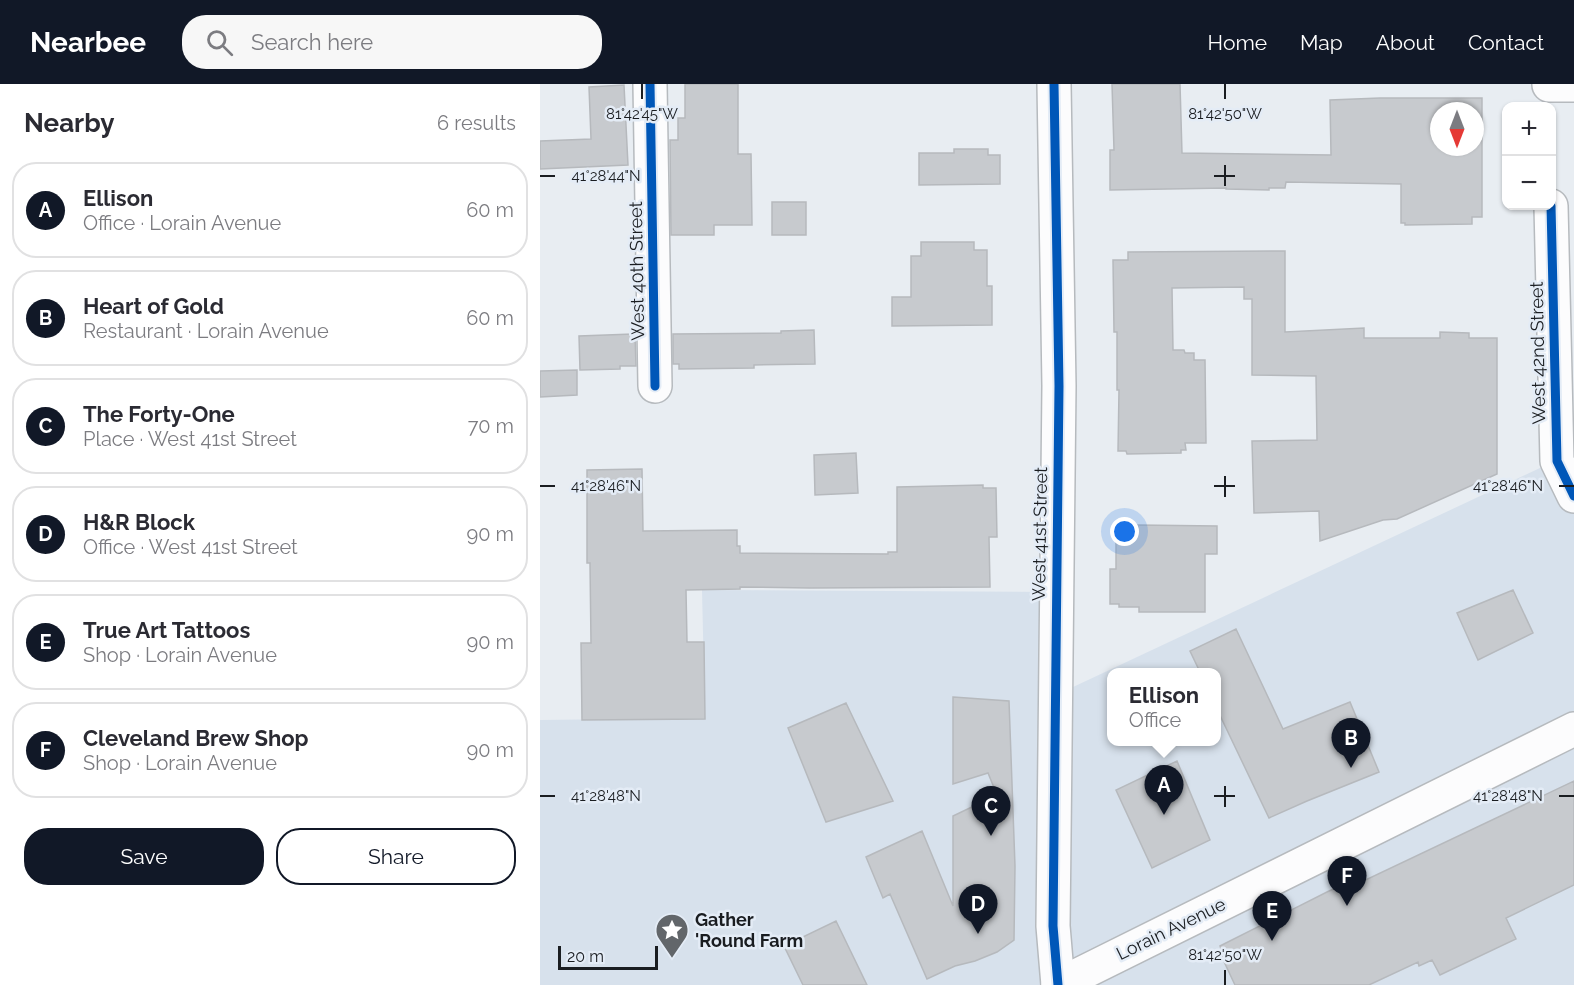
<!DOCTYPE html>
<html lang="en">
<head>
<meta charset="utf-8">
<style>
  :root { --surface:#fff; --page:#f7f7f7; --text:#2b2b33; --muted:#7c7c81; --line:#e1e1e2; --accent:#111827 }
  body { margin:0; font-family:Raleway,sans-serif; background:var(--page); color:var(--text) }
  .controls { position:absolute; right:18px; top:18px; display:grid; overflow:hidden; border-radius:12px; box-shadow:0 2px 4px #0004 }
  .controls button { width:54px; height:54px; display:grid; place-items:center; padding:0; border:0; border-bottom:2px solid var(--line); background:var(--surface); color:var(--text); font:30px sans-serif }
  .compass { position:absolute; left:890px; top:18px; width:54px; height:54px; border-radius:50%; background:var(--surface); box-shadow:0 2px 4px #0004; rotate:180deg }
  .scale { position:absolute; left:18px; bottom:15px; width:100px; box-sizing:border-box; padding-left:6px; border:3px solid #1a1d21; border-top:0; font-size:16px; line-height:21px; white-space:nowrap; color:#1a1d21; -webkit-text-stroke:4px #e4ecf6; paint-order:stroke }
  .you { position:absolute; left:585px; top:448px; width:21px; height:21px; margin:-15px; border:4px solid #fff; border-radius:50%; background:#1a73e8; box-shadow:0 0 0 9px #1a73e833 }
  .badge { display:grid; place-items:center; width:39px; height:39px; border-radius:50%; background:var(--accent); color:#fff; font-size:20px; font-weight:700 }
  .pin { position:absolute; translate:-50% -50px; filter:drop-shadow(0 2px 3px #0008) }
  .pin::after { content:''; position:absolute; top:32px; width:21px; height:18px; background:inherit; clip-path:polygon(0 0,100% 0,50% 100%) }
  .popup { position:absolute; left:567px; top:584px; width:114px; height:78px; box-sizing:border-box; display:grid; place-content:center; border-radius:12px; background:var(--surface); filter:drop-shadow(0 2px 4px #0005); font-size:20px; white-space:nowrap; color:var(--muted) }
  .popup b { font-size:22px; color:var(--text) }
  .popup::after { content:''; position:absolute; left:50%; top:100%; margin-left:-12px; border:12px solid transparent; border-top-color:var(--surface) }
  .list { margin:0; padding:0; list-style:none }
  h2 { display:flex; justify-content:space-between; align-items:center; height:78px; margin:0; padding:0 24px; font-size:26px }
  h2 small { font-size:20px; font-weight:400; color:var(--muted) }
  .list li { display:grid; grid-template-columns:39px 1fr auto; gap:18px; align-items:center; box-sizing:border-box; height:96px; margin:0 12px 12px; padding:0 12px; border:2px solid var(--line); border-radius:24px }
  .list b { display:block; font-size:22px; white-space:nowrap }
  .list p { margin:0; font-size:20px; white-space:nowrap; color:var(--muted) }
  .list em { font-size:20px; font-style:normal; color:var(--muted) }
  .actions { display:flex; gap:12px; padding:18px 24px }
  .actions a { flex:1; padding:14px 0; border:2px solid var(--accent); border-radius:24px; text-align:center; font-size:21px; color:var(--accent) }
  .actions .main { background:var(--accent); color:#fff }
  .icon { flex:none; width:33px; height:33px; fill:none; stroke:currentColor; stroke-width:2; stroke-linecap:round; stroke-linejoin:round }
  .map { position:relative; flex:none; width:1034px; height:901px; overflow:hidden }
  header { display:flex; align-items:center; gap:36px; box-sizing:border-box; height:84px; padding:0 30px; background:var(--accent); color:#fff }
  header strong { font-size:28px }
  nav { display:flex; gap:33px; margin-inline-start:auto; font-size:21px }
  .search { width:420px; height:54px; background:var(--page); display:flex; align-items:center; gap:15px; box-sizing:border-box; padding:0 21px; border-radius:24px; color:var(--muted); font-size:22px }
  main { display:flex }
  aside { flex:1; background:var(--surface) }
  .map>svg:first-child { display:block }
</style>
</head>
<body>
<header>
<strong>Nearbee</strong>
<div class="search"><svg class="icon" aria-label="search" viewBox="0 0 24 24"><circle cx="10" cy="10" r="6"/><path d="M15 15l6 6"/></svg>Search here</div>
<nav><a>Home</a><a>Map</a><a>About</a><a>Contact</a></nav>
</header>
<main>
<aside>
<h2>Nearby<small>6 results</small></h2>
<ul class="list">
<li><span class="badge">A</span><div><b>Ellison</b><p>Office · Lorain Avenue</p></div><em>60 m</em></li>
<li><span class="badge">B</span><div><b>Heart of Gold</b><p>Restaurant · Lorain Avenue</p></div><em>60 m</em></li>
<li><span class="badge">C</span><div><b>The Forty-One</b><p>Place · West 41st Street</p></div><em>70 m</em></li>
<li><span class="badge">D</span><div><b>H&amp;R Block</b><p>Office · West 41st Street</p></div><em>90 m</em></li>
<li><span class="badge">E</span><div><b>True Art Tattoos</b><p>Shop · Lorain Avenue</p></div><em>90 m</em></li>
<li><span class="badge">F</span><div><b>Cleveland Brew Shop</b><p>Shop · Lorain Avenue</p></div><em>90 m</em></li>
</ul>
<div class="actions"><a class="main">Save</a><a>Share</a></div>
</aside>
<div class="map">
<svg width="1034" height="901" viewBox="0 0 1034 901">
  <rect width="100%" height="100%" fill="#e8edf2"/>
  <path fill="#d7e1ec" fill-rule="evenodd" d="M 1034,368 L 1034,901 L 0,901 L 0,636 L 165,634 L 162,506 L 516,508 L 516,611 ZM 572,588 L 676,588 L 676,658 L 572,658 Z"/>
  <path fill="#c7cace" stroke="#b6b9bd" stroke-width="1.5" fill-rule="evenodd" d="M 145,0 L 198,0 L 198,70 L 211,70 L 212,141 L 174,141 L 174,151 L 131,151 L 130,56 L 138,56 L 138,34 L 145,34 Z
    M 572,0 L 640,0 L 642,69 L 791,71 L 790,16 L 840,14 L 942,14 L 942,133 L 932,133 L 932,140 L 865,141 L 865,139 L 861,139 L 861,100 L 746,98 L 745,104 L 729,104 L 729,106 L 686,105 L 686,104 L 570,106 L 570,66 L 574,66 ZM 899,27 L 935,27 L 935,63 L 899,63 Z
    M 84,1 L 88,81 L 0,85 L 0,57 L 51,55 L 49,3 Z
    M 414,65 L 448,65 L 448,71 L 460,71 L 460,100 L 379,101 L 379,69 L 414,69 Z
    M 232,118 L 266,118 L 266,151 L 232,151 Z
    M 381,158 L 434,158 L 434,166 L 447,166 L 447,202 L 452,202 L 452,241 L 352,242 L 352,213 L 371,213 L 371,172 L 381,172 Z
    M 745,167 L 745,248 L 824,244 L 824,254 L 900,254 L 900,248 L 929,249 L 929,254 L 957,254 L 957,390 L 857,435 L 843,436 L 780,457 L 779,427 L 714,429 L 712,357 L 777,356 L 776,292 L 712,291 L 712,215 L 704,215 L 704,203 L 632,204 L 633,266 L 644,266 L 645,269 L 654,269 L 654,276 L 665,276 L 666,359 L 645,359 L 646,366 L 641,366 L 641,369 L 587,370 L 586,367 L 578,367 L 579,306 L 577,306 L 577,248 L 574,248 L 573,176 L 588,176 L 588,168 Z
    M 274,246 L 275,280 L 214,281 L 214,284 L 139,285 L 139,280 L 133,280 L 133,250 L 241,249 L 241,247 Z
    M 93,250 L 95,251 L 96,282 L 80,282 L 80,285 L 40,286 L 39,252 Z
    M 37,286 L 37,311 L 0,313 L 0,287 Z
    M 316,369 L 318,409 L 275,411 L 274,371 Z
    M 102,385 L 103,447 L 197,446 L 197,462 L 200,462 L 200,469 L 348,470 L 348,468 L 357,468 L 357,403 L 443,401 L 443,404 L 456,404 L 457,453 L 449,453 L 450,503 L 270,504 L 200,503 L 200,505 L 146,506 L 147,558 L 164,558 L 165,635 L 42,636 L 41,559 L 51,559 L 50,479 L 47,479 L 47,386 Z
    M 598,441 L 677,442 L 677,470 L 665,470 L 665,528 L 599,528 L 599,523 L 579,523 L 579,520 L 570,520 L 570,485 L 576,485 L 576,448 L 598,448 Z
    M 973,506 L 993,549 L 938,576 L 917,529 Z
    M 696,545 L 743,645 L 810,618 L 839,688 L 767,717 L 729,734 L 676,623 L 676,588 L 660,588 L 650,567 Z
    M 413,613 L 469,617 L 475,782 L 474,856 L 457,868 L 435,877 L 415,882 L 387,895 L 350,810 L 343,814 L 326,773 L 382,747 L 413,822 L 413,732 L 457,711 L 448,689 L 413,700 Z
    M 306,619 L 353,717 L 286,738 L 248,644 Z
    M 637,677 L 670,756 L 612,784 L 576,706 Z
    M 1034,697 L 1034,801 L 966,834 L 976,855 L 900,891 L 892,876 L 879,882 L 878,878 L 829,901 L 695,901 L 679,867 L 681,865 L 680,862 L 787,808 L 804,800 L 813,802 Z
    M 296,837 L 327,901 L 263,901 L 244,862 Z"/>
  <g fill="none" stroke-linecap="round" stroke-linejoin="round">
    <g stroke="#b6babe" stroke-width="36">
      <path id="street" d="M 110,0 L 115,302
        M 1009,1 L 1034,1
        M 1011,122 L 1017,377 L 1034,412"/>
    </g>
    <g stroke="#b6babe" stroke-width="36">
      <path id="secondary" d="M 514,0 L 519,302 L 513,842 L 518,901"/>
    </g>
    <g stroke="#b6babe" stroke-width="36">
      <path id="primary" d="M 518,901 L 1034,645"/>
    </g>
    <use href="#street" stroke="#fcfcfd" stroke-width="33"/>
    <use href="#secondary" stroke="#fcfcfd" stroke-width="33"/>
    <use href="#primary" stroke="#fcfcfd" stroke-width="33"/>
    <g stroke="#e4ecf6" stroke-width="13">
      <path id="cycleway" d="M 110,0 L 115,302
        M 514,0 L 519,302 L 513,842 L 518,901
        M 1011,122 L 1017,377 L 1034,412"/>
    </g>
    <use href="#cycleway" stroke="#0057b8" stroke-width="9"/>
  </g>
  <path fill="none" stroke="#1a1d21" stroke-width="2" d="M 102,0 L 102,15M 685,0 L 685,15M 685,81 L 685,102M 0,92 L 15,92M 674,92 L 695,92M 685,392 L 685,413M 0,402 L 15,402M 674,402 L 695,402M 1019,402 L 1034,402M 685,702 L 685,723M 0,712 L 15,712M 674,712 L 695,712M 1019,712 L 1034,712M 685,886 L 685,901"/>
  <defs>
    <g id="sight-pin" transform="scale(1.725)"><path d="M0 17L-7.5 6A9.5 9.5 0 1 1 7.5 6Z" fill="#62666a" stroke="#e4ecf6"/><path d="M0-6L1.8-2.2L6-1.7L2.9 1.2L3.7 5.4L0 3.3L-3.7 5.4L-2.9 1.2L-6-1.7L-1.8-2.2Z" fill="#fff"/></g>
  </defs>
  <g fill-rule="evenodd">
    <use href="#sight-pin" x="132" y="846"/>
  </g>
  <g text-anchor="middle" stroke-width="5" stroke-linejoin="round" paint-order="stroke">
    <g font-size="18" fill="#1a1d21" stroke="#e4ecf6">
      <text transform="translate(97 187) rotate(-91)" y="6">West 40th Street</text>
      <text transform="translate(998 269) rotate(-91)" y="6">West 42nd Street</text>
      <text transform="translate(500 450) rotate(-89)" y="6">West 41st Street</text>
      <text transform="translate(631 845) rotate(-26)" y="6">Lorain Avenue</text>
    </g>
    <g font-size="18" font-weight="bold" fill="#1a1d21" stroke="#e4ecf6" text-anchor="start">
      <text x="155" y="842">Gather<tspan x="155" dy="21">'Round Farm</tspan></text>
    </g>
  </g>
  <g font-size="15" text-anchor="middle" fill="#1a1d21" stroke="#e4ecf6" stroke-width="5" stroke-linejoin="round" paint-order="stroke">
    <text x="102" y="35">81°42'45"W</text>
    <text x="685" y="35">81°42'50"W</text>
    <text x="66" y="97">41°28'44"N</text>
    <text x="968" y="407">41°28'46"N</text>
    <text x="66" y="407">41°28'46"N</text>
    <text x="968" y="717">41°28'48"N</text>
    <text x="66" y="717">41°28'48"N</text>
    <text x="685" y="876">81°42'50"W</text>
  </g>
</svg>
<div class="controls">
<button>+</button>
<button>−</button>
</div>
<svg class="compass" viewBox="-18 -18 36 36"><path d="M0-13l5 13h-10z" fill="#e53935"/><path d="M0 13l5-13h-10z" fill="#7c7c81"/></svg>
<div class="scale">20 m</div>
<div class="you"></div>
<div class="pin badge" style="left:624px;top:731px">A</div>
<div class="popup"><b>Ellison</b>Office</div>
<div class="pin badge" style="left:811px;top:684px">B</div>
<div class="pin badge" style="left:451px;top:752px">C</div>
<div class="pin badge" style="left:438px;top:850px">D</div>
<div class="pin badge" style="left:732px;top:857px">E</div>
<div class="pin badge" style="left:807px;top:822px">F</div>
</div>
</main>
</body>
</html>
